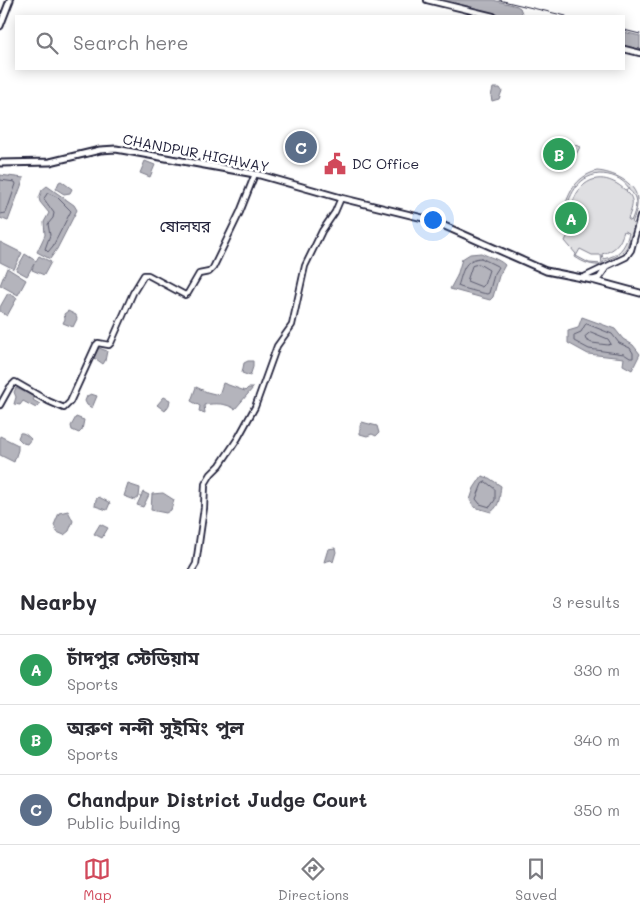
<!DOCTYPE html>
<html lang="en">
<head>
<meta charset="utf-8">
<style>
  :root { --surface:#fff; --page:#f2f2f3; --text:#2b2b33; --muted:#7c7c81; --line:#e1e1e2; --accent:#d1495b }
  body { margin:0; font-family:Mali,"Noto Sans Bengali",sans-serif; background:var(--page); color:var(--text) }
  .you { position:absolute; left:432px; top:219px; width:18px; height:18px; margin:-12px; border:4px solid #fff; border-radius:50%; background:#1a73e8; box-shadow:0 0 0 8px #1a73e833 }
  .badge { display:grid; place-items:center; width:32px; height:32px; border-radius:50%; background:var(--accent); color:#fff; font-size:16px; font-weight:700 }
  .pin { position:absolute; translate:-50% -50%; border:2px solid #fff; box-shadow:0 1px 5px #0006 }
  .list { margin:0; padding:0; list-style:none }
  h2 { display:flex; justify-content:space-between; align-items:center; height:65px; margin:0; padding:0 20px; font-size:21px }
  h2 small { font-size:16px; font-weight:400; color:var(--muted) }
  .list li { display:grid; grid-template-columns:32px 1fr auto; gap:15px; align-items:center; box-sizing:border-box; height:70px; padding:0 20px; border-top:1px solid var(--line) }
  .list b { display:block; font-size:19px; white-space:nowrap }
  .list p { margin:0; font-size:16px; white-space:nowrap; color:var(--muted) }
  .list em { font-size:16px; font-style:normal; color:var(--muted) }
  .icon { flex:none; width:28px; height:28px; fill:none; stroke:currentColor; stroke-width:2; stroke-linecap:round; stroke-linejoin:round }
  .map { position:relative; flex:none; width:640px; height:569px; overflow:hidden }
  .search { position:absolute; background:var(--surface); box-shadow:0 2px 12px #0003; left:15px; right:15px; top:15px; height:55px; display:flex; align-items:center; gap:12px; box-sizing:border-box; padding:0 18px; border-radius:0px; color:var(--muted); font-size:19px }
  .sheet { height:275px; background:var(--surface) }
  nav { display:flex; justify-content:space-around; align-items:center; box-sizing:border-box; height:70px; border-top:1px solid var(--line); background:var(--surface); font-size:14px; color:var(--muted) }
  nav a { display:grid; justify-items:center; gap:2px }
  nav .on { color:var(--accent) }
  .map>svg:first-child { display:block }
</style>
</head>
<body>
<div class="map">
<svg width="640" height="569" viewBox="0 0 640 569">
  <rect width="100%" height="100%" fill="#fff"/>
  <filter id="ink" filterUnits="userSpaceOnUse"><feTurbulence type="fractalNoise" baseFrequency=".02" numOctaves="2"/><feDisplacementMap in="SourceGraphic" scale="10" xChannelSelector="R" yChannelSelector="G"/><feConvolveMatrix kernelMatrix="1 2 1 2 8 2 1 2 1" color-interpolation-filters="sRGB"/></filter>
  <g filter="url(#ink)">
    <path fill="#dfdfe2" stroke="#80808e" fill-rule="evenodd" d="M 573,144 L 580,147 L 573,160 L 566,156 Z
      M 597,171 C 612,172 636,182 637,199 C 638,207 635,215 632,223 L 636,224 L 633,235 L 631,235 L 627,247 L 624,251 L 615,257 L 603,262 L 603,265 C 592,266 584,263 575,257 L 576,254 L 565,241 L 569,233 L 570,218 L 562,215 C 568,195 574,177 597,171 ZM 599,174 C 611,174 622,178 629,188 L 625,190 C 610,176 590,173 577,193 C 573,200 571,208 568,216 L 564,215 C 570,196 576,177 599,174 ZM 628,189 C 640,198 636,209 631,221 L 628,219 C 632,208 636,199 626,191 ZM 624,231 L 629,233 C 625,248 619,256 603,259 L 602,254 C 616,250 620,244 624,231 ZM 580,249 L 592,255 L 601,255 L 602,264 L 589,263 L 576,256 Z"/>
    <path fill="#b4b4bc" stroke="#7a7a88" d="M 442,0 L 493,0 L 517,6 L 520,8 L 522,13 L 521,16 L 499,16 L 447,4 Z
      M 624,32 L 640,36 L 640,50 L 624,46 Z
      M 493,88 L 500,88 L 502,91 L 499,99 L 492,101 L 491,96 Z
      M 559,140 L 570,146 L 560,167 L 549,162 Z
      M 145,161 L 155,165 L 150,177 L 140,173 Z
      M 0,175 L 24,178 L 8,221 L 0,218 Z
      M 61,181 L 72,189 L 70,193 L 64,194 L 56,189 L 59,182 Z
      M 47,186 L 74,205 L 77,210 L 57,249 L 50,259 L 37,252 L 45,235 L 44,222 L 49,213 L 40,202 L 39,198 L 42,190 Z
      M 0,242 L 22,253 L 14,269 L 0,262 Z
      M 481,253 C 489,257 499,259 505,265 L 499,276 L 493,297 L 490,300 L 450,289 L 457,276 L 462,259 L 470,254 Z
      M 25,254 L 36,261 L 39,256 L 51,262 L 44,275 L 32,270 L 34,264 L 27,276 L 16,270 Z
      M 7,268 L 26,280 L 18,295 L 0,285 Z
      M 8,293 L 17,298 L 7,316 L 0,311 L 0,307 Z
      M 68,311 L 76,315 L 77,319 L 73,327 L 63,323 L 65,319 L 64,314 Z
      M 582,317 L 615,329 L 623,339 L 633,345 L 640,354 L 632,370 L 623,365 L 624,358 L 588,354 L 568,343 L 568,331 L 578,328 Z
      M 99,348 L 107,351 L 105,361 L 103,364 L 96,359 L 92,358 Z
      M 248,361 L 253,361 L 253,367 L 250,376 L 242,373 L 244,363 Z
      M 223,383 L 245,391 L 248,388 L 253,388 L 235,409 C 226,403 215,403 204,405 L 205,413 L 199,411 L 200,406 L 191,401 L 196,387 L 207,392 L 219,395 Z
      M 16,388 L 35,397 L 33,400 L 40,404 L 36,408 L 23,401 L 20,405 L 14,404 L 16,397 L 14,392 Z
      M 91,394 L 97,396 L 92,408 L 87,405 L 85,401 L 87,396 Z
      M 164,397 L 170,400 L 169,405 L 165,411 L 157,405 Z
      M 76,417 L 84,420 L 82,430 L 79,433 L 72,430 L 71,426 Z
      M 362,422 L 377,426 L 379,433 L 376,436 L 372,434 L 367,436 L 360,434 L 360,426 Z
      M 20,433 C 24,432 28,436 31,439 L 27,444 L 23,443 L 18,438 Z
      M 0,436 L 18,445 L 18,450 L 14,462 L 0,455 Z
      M 482,476 L 489,478 L 501,486 C 499,496 501,505 491,512 L 474,507 L 470,500 L 474,488 Z
      M 128,484 L 140,488 L 139,497 L 135,500 L 124,496 Z
      M 143,492 L 149,495 L 143,507 L 137,505 Z
      M 163,493 L 174,500 L 171,510 L 166,513 L 151,510 L 152,494 Z
      M 99,497 L 110,503 L 107,510 L 95,506 L 96,499 Z
      M 68,511 L 73,521 L 69,531 L 64,535 L 57,532 L 54,525 L 59,513 Z
      M 100,524 L 108,528 L 102,538 L 94,534 Z
      M 335,548 L 336,552 L 333,562 L 331,560 L 324,562 L 328,549 Z"/>
    <g fill="none" stroke-linecap="round" stroke-linejoin="round">
      <path stroke="#5c5c6f" stroke-width="1" d="M 0,180 L 15,182 L 16,184 L 6,213 L 0,214
        M 48,193 L 57,197 L 71,211 L 53,246 L 48,252 L 45,249 L 50,235 L 48,224 L 53,218 L 54,213 L 44,199 Z
        M 481,258 L 499,267 L 494,275 L 489,293 L 487,294 C 482,293 461,288 458,286 C 463,272 463,259 481,258 Z
        M 479,264 L 489,270 L 484,285 L 482,287 L 467,281 L 472,266 Z
        M 587,324 L 612,334 L 619,343 L 630,348 L 633,353 L 633,358 L 630,358 L 624,354 L 589,349 L 574,341 L 574,335 L 581,332 L 585,325 Z
        M 591,332 L 608,339 L 611,344 L 608,345 L 592,343 L 586,340 L 585,337 Z
        M 486,482 L 495,489 L 495,500 L 490,507 L 480,504 L 476,499 L 482,484 Z"/>
      <g stroke="#22223b" stroke-width="8">
        <path id="secondary" d="M 427,0 L 493,16
          M 624,49 L 640,53
          M 582,278 L 626,257 L 631,250 L 640,217
          M 592,280 L 599,278 L 606,268
          M 0,405 L 10,387 L 15,382 L 48,401 L 64,408 L 70,402 L 96,345 L 98,343 L 109,345 L 111,343 L 133,293 L 144,275 L 148,275 L 185,295 L 188,293 L 199,274 L 209,272 L 213,268 L 240,212 L 255,174
          M 193,569 L 196,564 L 204,508 L 205,484 L 211,474 L 220,465 L 238,438 L 255,407 L 277,346 L 292,325 L 305,266 L 322,231 L 335,212 L 341,198"/>
      </g>
      <g stroke="#22223b" stroke-width="9">
        <path id="primary" d="M 0,26 L 10,0
          M 0,163 L 50,162 L 100,150 L 116,149 L 260,175 L 341,198 L 431,220 L 546,271 L 592,280 L 640,293"/>
      </g>
      <use href="#secondary" stroke="#fff" stroke-width="4.5"/>
      <use href="#primary" stroke="#fff" stroke-width="5"/>
      <path stroke="#22223b" stroke-width="1" d="M 499,0 L 566,16
        M 624,30 L 640,34"/>
    </g>
  </g>
  <defs>
    <g id="civic-bare" transform="scale(1.725)"><path d="M-.6-6.5H3V-4.5H.6V-3L4-1V1h2V6H-6V1h2V-1L-.6-3ZM-1.2 2.5V6h2.4V2.5Z" fill="#d1495b" stroke="#fff" stroke-width="2.5" paint-order="stroke"/></g>
  </defs>
  <g fill-rule="evenodd">
    <use href="#civic-bare" x="335" y="164"/>
  </g>
  <g text-anchor="middle" stroke-width="5" stroke-linejoin="round" paint-order="stroke">
    <g font-size="14" fill="#22223b" stroke="#fff">
      <text transform="translate(196 153) rotate(11)" y="5">CHANDPUR HIGHWAY</text>
    </g>
    <g font-size="14" fill="#22223b" stroke="#fff" text-anchor="start">
      <text x="352" y="169">DC Office</text>
    </g>
    <g font-size="16" fill="#22223b" stroke="#fff">
      <text x="185" y="232">ষোলঘর</text>
    </g>
  </g>
</svg>
<div class="you"></div>
<div class="pin badge" style="left:571px;top:218px;background:#2e9e5b">A</div>
<div class="pin badge" style="left:559px;top:154px;background:#2e9e5b">B</div>
<div class="pin badge" style="left:301px;top:147px;background:#5c6f8a">C</div>
<div class="search"><svg class="icon" aria-label="search" viewBox="0 0 24 24"><circle cx="10" cy="10" r="6"/><path d="M15 15l6 6"/></svg>Search here</div>
</div>
<section class="sheet">
<h2>Nearby<small>3 results</small></h2>
<ul class="list">
<li><span class="badge" style="background:#2e9e5b">A</span><div><b>চাঁদপুর স্টেডিয়াম</b><p>Sports</p></div><em>330 m</em></li>
<li><span class="badge" style="background:#2e9e5b">B</span><div><b>অরুণ নন্দী সুইমিং পুল</b><p>Sports</p></div><em>340 m</em></li>
<li><span class="badge" style="background:#5c6f8a">C</span><div><b>Chandpur District Judge Court</b><p>Public building</p></div><em>350 m</em></li>
</ul>
</section>
<nav>
<a class="on"><svg class="icon" aria-label="map" viewBox="0 0 24 24"><path d="M3 6l6-2 6 2 6-2v14l-6 2-6-2-6 2zM9 4v14M15 6v14"/></svg>Map</a>
<a><svg class="icon" aria-label="directions" viewBox="0 0 24 24"><path d="M12 3l9 9-9 9-9-9zM9 14v-3h6M13 9l2 2-2 2"/></svg>Directions</a>
<a><svg class="icon" aria-label="saved" viewBox="0 0 24 24"><path d="M7 4h10v16l-5-4-5 4z"/></svg>Saved</a>
</nav>
</body>
</html>
